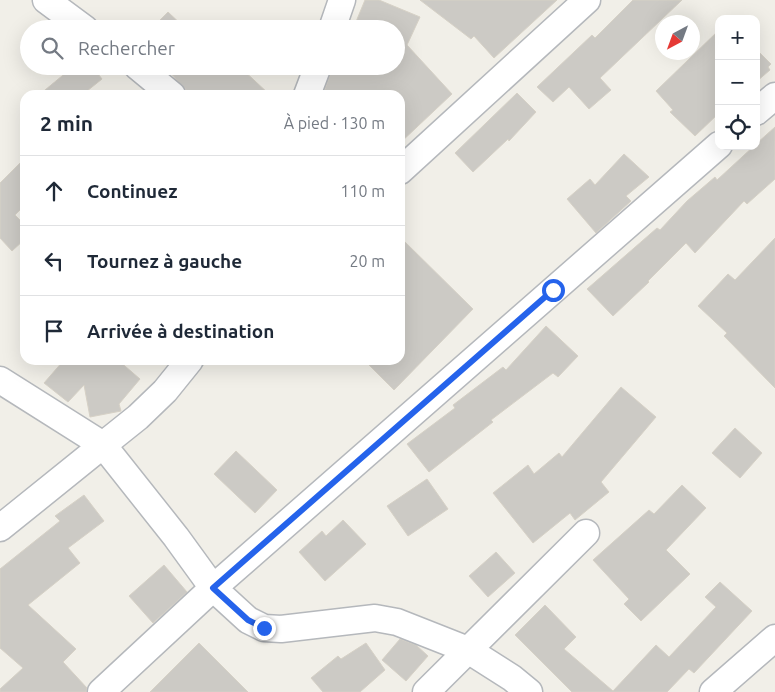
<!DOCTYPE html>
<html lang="fr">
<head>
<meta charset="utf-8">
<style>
  :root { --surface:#fff; --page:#f6f6f7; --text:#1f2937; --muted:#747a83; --line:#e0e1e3 }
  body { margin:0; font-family:Ubuntu,sans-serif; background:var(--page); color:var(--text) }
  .controls { position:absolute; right:15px; top:15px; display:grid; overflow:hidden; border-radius:10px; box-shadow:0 5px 20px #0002 }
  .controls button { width:45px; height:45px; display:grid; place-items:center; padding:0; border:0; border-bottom:1px solid var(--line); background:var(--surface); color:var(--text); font:25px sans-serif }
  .compass { position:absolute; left:655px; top:15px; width:45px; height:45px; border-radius:50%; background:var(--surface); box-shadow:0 5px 20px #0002; rotate:221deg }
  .stop { position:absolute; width:15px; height:15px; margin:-11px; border:4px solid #2563eb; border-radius:50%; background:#fff }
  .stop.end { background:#2563eb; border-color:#fff; box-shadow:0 1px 5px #0008 }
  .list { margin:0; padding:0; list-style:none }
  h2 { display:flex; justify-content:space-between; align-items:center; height:65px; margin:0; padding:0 20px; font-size:21px }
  h2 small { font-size:16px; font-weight:400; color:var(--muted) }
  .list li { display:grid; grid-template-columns:32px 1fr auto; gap:15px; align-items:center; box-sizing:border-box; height:70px; padding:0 20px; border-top:1px solid var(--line) }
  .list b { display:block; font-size:19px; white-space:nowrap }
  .list em { font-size:16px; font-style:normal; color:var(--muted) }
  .icon { flex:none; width:28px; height:28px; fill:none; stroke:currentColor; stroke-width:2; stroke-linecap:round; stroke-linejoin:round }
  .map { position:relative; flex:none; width:775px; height:692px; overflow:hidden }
  .search { position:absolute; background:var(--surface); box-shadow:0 5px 20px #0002; left:20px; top:20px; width:385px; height:55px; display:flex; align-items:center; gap:12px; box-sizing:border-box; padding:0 18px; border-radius:28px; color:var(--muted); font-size:19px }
  .panel { position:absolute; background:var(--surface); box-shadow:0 5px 20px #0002; left:20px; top:90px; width:385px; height:275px; border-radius:15px }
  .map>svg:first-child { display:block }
</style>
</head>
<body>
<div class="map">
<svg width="775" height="692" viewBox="0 0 775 692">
  <rect width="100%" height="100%" fill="#f1efe8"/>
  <path fill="#cccac5" stroke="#d6d1c6" d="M 365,0 L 379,0 L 420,17 L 407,45 L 452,94 L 400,143 L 400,95 L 323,95 L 333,66 L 396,66 L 396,29 L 353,29 Z
    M 420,0 L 557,0 L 494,58 L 474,36 L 471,39 Z
    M 633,0 L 682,0 L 600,78 L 611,90 L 589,109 L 569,87 L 553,102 L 537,87 L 592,35 L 595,38 Z
    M 168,12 L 186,29 L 151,29 Z
    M 719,30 L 719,113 L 695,136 L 670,112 L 673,110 L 656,91 Z
    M 756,49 L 771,64 L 768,67 L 770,70 L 756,82 Z
    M 74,66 L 92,66 L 102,79 L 82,95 L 39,95 Z
    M 164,66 L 239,66 L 270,95 L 191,95 Z
    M 517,93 L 536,112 L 509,141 L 508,139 L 473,172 L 455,153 Z
    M 775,127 L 775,179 L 747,204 L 744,201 L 695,253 L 686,243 L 648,281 L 649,282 L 613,316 L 587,289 L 657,228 L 660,230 L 687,201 L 715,177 L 717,180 L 754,146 L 756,146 L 756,144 Z
    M 624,154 L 649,177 L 626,196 L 631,201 L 596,233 L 567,199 L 590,179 L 595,185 Z
    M 25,158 L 25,205 L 15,215 L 25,225 L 25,239 L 12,251 L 0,238 L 0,183 Z
    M 400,237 L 473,309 L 394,390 L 364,360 L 400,360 Z
    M 775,238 L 775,388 L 724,336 L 727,333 L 698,306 L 728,274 L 735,280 Z
    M 546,326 L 578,356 L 558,377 L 553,373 L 491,420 L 493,422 L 429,472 L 407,444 L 455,408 L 453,405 L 503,367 L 506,370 Z
    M 64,360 L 118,360 L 140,379 L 119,404 L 121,411 L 90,417 L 84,385 L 68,402 L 44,383 Z
    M 621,387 L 656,417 L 601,482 L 609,492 L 575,520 L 570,513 L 533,543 L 493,493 L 528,465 L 534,474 L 559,453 L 562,457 Z
    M 735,428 L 762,453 L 740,478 L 712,453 Z
    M 236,451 L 277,490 L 255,513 L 214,474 Z
    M 427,479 L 448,509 L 408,536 L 387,506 Z
    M 682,485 L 706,508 L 666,550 L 690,574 L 641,621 L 624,604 L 629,599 L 593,560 L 649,510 L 654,514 Z
    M 84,495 L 104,521 L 68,548 L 80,563 L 28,605 L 76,649 L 63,662 L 87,688 L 86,692 L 0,692 L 0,689 L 23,668 L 0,648 L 0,569 L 60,521 L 55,516 Z
    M 343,520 L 366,544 L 325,581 L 299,552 L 322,531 L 326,536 Z
    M 496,552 L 515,573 L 488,597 L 469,576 Z
    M 164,565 L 187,592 L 153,623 L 129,596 Z
    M 720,582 L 752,611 L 694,673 L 689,669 L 667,692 L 572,692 L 515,635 L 545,605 L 576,637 L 564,649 L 613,691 L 656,645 L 669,657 L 716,607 L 705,597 Z
    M 400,639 L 416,645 L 428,656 L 406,681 L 382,660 Z
    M 199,643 L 248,692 L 150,692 Z
    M 366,643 L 385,670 L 360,692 L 323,692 L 311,678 L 338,656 L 341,659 Z"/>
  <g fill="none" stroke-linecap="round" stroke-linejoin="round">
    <g stroke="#b5b8bc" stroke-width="29">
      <path id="street" d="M 46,0 L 85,29
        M 332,29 L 342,0
        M 137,66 L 172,95
        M 307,95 L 318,66
        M 756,112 L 775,96
        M 400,171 L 587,0
        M 190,360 L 165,391 L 138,417 L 103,445 L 176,537 L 213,588 L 248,620 L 264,628 L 281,629 L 375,618 L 397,622 L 468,650 L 512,678 L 529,692
        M 0,380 L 103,445 L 0,528
        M 101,692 L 213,588 L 719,145
        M 426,692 L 586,533
        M 713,692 L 775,638"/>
    </g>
    <use href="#street" stroke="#fff" stroke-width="26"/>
  </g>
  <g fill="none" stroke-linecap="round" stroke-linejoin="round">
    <path stroke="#2563eb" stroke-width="6" d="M 264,628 L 248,620 L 213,588 L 553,290"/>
  </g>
</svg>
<div class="controls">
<button>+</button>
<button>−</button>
<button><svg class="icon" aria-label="locate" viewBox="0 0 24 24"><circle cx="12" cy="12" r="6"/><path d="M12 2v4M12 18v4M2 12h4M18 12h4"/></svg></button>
</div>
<svg class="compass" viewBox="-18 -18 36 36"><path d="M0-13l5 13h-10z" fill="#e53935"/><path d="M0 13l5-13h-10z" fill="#747a83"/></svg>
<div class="stop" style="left:553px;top:290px"></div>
<div class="stop end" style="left:264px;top:628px"></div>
<div class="search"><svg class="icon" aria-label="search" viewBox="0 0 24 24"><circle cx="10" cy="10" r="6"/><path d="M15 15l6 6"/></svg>Rechercher</div>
<section class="panel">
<h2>2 min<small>À pied · 130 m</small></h2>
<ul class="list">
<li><svg class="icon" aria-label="ahead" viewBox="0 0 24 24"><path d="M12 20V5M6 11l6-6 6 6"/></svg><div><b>Continuez</b></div><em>110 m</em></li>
<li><svg class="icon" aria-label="left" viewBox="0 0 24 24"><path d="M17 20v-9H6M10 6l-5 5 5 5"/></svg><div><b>Tournez à gauche</b></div><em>20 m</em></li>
<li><svg class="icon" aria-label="arrive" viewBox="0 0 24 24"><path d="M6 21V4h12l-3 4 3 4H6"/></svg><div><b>Arrivée à destination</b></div></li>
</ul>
</section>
</div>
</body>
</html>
